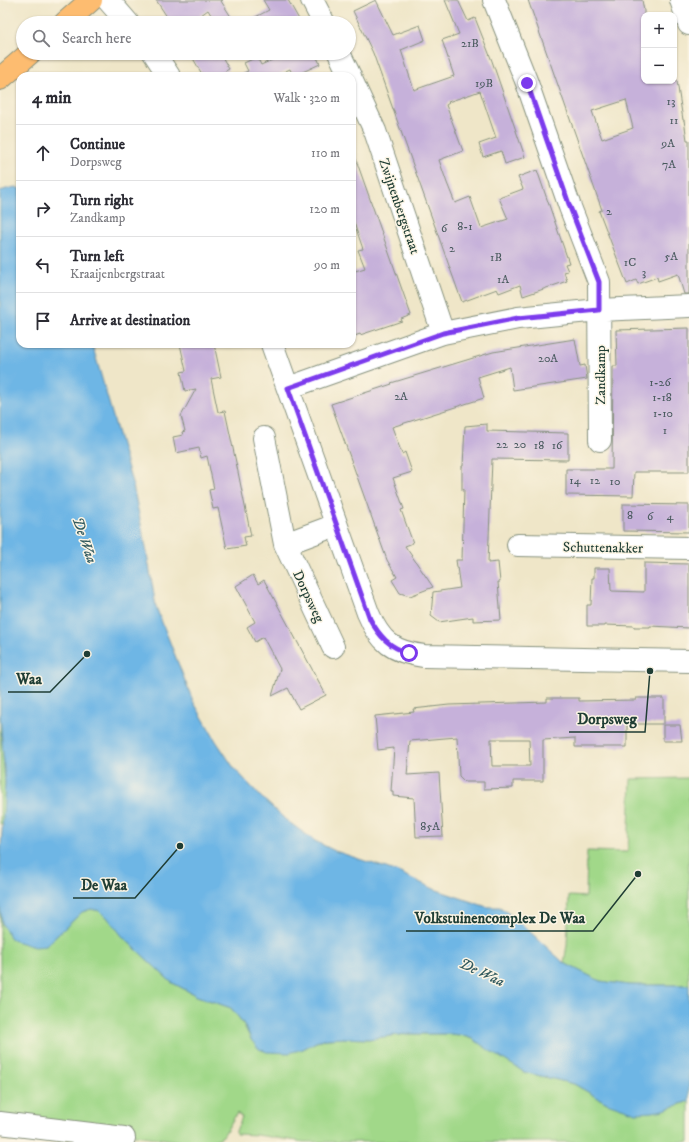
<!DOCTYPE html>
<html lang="en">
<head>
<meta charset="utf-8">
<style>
  :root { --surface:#fff; --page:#f2f2f3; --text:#2b2b33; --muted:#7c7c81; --line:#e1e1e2 }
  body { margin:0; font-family:"IM FELL DW Pica",serif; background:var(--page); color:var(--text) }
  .controls { position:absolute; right:12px; top:12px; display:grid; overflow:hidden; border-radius:8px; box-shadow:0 1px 3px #0004 }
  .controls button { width:36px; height:36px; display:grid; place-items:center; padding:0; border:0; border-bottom:1px solid var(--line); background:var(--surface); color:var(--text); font:20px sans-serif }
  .stop { position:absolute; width:12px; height:12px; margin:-9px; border:3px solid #7c3aed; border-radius:50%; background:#fff }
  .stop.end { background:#7c3aed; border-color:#fff; box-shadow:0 1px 4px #0008 }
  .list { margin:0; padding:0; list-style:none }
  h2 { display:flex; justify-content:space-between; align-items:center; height:52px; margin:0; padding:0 16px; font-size:17px }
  h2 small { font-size:13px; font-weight:400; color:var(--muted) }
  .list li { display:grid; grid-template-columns:26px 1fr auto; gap:12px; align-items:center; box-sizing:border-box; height:56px; padding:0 16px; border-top:1px solid var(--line) }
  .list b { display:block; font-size:15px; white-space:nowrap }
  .list p { margin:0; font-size:13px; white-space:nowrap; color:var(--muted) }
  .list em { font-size:13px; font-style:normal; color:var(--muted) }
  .icon { flex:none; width:22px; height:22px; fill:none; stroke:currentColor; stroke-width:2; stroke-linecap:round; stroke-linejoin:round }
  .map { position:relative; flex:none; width:689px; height:1142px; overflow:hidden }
  .search { position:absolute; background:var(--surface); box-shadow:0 1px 3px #0004; left:16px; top:16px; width:340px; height:44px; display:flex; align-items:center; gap:10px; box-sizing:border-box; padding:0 14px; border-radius:22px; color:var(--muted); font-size:15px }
  .panel { position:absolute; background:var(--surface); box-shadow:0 1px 3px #0004; left:16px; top:72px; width:340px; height:276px; border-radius:12px }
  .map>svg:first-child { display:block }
</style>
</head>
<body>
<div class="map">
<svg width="689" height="1142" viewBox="0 0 689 1142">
  <rect width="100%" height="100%" fill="#fcf5e5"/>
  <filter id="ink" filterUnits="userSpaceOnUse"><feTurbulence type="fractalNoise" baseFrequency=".025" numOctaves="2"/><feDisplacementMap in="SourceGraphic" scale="8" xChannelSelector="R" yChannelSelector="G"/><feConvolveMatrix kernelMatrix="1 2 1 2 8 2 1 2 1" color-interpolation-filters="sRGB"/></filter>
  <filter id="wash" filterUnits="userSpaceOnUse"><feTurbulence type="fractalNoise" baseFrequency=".012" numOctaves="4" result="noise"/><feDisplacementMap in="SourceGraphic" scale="16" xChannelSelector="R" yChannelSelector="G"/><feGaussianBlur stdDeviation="0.9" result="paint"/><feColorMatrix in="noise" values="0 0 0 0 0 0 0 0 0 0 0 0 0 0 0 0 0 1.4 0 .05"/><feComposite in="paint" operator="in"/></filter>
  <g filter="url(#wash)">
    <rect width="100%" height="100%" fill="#efe6c8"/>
    <path fill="#a1d889" stroke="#608a5e" d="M 0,713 L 5,782 L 3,824 L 0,824 Z
      M 689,778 L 689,985 L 629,985 L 600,981 L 564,963 L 567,945 L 569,896 L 586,897 L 587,851 L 628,852 L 631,779 Z
      M 0,906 L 2,925 L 46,946 L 82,912 L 91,909 L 100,911 L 107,917 L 123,937 L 171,982 L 197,996 L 231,1008 L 243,1023 L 252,1041 L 303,1049 L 316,1042 L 327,1039 L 344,1038 L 368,1039 L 407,1034 L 450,1034 L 460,1035 L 473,1039 L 491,1051 L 524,1072 L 574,1084 L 607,1103 L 676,1106 L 689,1101 L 689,1142 L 304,1142 L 257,1135 L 236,1134 L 236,1131 L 242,1117 L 237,1113 L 223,1136 C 216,1142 197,1142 187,1142 L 0,1117 Z"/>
    <path fill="#6eb6e5" stroke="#467a8c" d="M 16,187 L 20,189 L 20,344 L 92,344 L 133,486 L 146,548 L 156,607 L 193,701 L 216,741 L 234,768 L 261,797 L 286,820 L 315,841 L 335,851 L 398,872 L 434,889 L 487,907 L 500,907 L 516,919 L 564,963 L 600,981 L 629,985 L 689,985 L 689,1101 L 664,1110 L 653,1112 L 636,1113 L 607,1103 L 574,1084 L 524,1072 L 490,1051 L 473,1039 L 460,1035 L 450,1034 L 407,1034 L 368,1039 L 344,1038 L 327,1039 L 316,1042 L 303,1049 L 289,1053 L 267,1052 L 259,1049 L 252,1041 L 243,1023 L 231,1008 L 197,996 L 171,982 L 123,937 L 107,917 L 100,911 L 91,909 L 82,912 L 46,946 L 35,947 L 12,940 L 2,924 L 0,906 L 0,864 L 5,783 L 0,713 L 0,191 L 10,188 Z"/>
    <g id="blocks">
      <path fill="#c6b1da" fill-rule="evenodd" d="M 156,0 L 223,0 L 221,1 L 235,23 L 216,23 L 208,10 L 190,23 L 171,23 Z
        M 263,0 L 288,0 L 301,23 L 244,23 L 269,10 Z
        M 376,0 L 393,35 L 420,25 L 425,40 L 401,50 L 414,90 L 454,76 L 442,40 L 459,34 L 445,0 L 458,0 L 468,21 L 475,18 L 492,61 L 525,157 L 505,164 L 501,151 L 483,157 L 479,144 L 496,138 L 480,91 L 448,102 L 449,103 L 446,105 L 463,151 L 439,160 L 447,183 L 455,203 L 470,197 L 481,228 L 508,219 L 499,198 L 523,189 L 518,177 L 537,170 L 569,263 L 565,264 L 568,271 L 564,272 L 567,281 L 523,296 L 520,285 L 499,293 L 497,289 L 462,302 L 373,53 L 353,11 Z
        M 528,0 L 642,0 L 644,11 L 644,81 L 677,81 L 683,120 L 684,120 L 687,140 L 689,140 L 689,294 L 684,294 L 678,274 L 658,281 L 657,277 L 638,284 L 636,280 L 627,284 L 599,211 L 602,210 ZM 626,100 L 633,128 L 602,139 L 592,111 Z
        M 190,53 L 220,53 L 229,69 L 217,76 L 203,76 Z
        M 287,53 L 315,53 L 320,64 L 294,76 L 293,76 L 290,69 L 275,76 L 237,76 L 248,71 L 244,63 L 257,57 L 261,65 Z
        M 354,154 L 411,315 L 401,319 L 402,321 L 360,335 L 360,334 L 352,337 L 352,272 L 365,268 L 358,250 L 363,249 L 352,217 L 352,155 Z
        M 689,328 L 689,472 L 634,472 L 633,496 L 566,495 L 566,469 L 612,469 L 613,366 L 617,366 L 616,330 Z
        M 575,339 L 580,366 L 585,365 L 587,379 L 513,390 L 510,367 L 478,377 L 484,398 L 392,427 L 402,454 L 405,452 L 412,472 L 393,478 L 404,509 L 401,510 L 413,543 L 405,546 L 433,587 L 410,596 L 400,593 L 392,580 L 397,577 L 387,560 L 331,404 L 392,384 L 391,383 L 493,352 Z
        M 180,344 L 214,344 L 221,377 L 211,379 L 218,412 L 225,411 L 237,467 L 251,536 L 244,537 L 246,546 L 227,549 L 218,508 L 213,509 L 209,490 L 214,489 L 207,456 L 201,458 L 199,448 L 176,453 L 173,437 L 183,435 L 182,432 L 185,431 L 181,416 L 196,389 L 185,391 L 181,372 L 186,371 Z
        M 487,424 L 487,431 L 568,433 L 568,460 L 492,459 L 488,563 L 498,562 L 500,582 L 498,582 L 501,620 L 473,621 L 473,617 L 439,622 L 431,616 L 433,592 L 460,588 L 456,560 L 462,560 L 464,489 L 462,490 L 462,466 L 463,466 L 465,426 Z
        M 623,504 L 689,505 L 689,532 L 623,531 Z
        M 644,563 L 689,564 L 689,628 L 650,626 L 650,627 L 634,627 L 634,626 L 605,625 L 605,626 L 587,626 L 587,605 L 591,605 L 592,578 L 594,578 L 594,568 L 610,568 L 611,590 L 612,591 L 644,592 Z
        M 253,575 L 258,584 L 264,580 L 326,695 L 299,709 L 288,688 L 272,696 L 280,669 L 263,637 L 255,642 L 247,627 L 255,622 L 236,586 Z
        M 547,698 L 579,698 L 579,701 L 636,700 L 636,698 L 664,698 L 664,724 L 627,724 L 627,747 L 575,747 L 575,738 L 543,740 L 543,781 L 513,781 L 513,788 L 484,789 L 484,782 L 465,782 L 459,776 L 457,737 L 410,741 L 407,775 L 439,773 L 443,836 L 416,837 L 414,798 L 393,796 L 393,791 L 391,791 L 394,748 L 378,750 L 375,716 L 414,712 L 413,709 L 449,705 L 547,702 ZM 491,739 L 529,739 L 530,766 L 492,766 Z
        M 663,725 L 680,725 L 682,741 L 663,741 Z"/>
    </g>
  </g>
  <g filter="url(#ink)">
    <use href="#blocks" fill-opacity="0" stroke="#87927e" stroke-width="1"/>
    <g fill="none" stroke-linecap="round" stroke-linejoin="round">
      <g stroke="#87927e" stroke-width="24">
        <path id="minor" d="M 108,0 L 128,23
          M 312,0 L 324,23
          M 494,0 L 527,83 L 570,207 L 599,282 L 600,440
          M 681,0 L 689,24
          M 154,53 L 169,76
          M 339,53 L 350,76
          M 352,81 L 375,131 L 443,333
          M 272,344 L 368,613 C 380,642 393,652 424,656 L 689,661
          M 288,388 L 443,333 L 518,318 L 599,310 L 689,306
          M 264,438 L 285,544 L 333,647
          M 285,544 L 336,525
          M 518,545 L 689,548
          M 0,1123 L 124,1138"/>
      </g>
      <g stroke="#87927e" stroke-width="24">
        <path id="major" d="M 65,23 L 91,0
          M 0,79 L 30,53"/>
      </g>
      <use href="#minor" stroke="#fff" stroke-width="22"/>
      <use href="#major" stroke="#fdbc70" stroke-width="22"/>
    </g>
  </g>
  <g fill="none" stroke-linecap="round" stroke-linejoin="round" filter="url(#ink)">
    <path stroke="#7c3aed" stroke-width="5" d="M 409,653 C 390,648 379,636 370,619 L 288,388 L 443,333 L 518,318 L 599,310 L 599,282 L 570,207 L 527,83"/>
  </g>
  <g text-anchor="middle" stroke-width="3" stroke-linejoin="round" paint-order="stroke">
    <g font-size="12" fill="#495a5e">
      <text x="470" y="47">21B</text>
      <text x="484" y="87">19B</text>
      <text x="671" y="105">13</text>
      <text x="674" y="124">11</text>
      <text x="668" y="147">9A</text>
      <text x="669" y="168">7A</text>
      <text x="609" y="215">2</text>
      <text x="465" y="230">8-1</text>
      <text x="444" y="232">6</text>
      <text x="452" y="252">2</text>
      <text x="671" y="260">5A</text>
      <text x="496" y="261">1B</text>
      <text x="630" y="266">1C</text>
      <text x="644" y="276">3</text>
      <text x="503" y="283">1A</text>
      <text x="548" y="362">20A</text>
      <text x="660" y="386">1-26</text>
      <text x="401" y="400">2A</text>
      <text x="662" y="401">1-18</text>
      <text x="663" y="417">1-10</text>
      <text x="665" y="434">1</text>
      <text x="502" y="448">22</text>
      <text x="520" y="448">20</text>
      <text x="539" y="449">18</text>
      <text x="557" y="449">16</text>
      <text x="575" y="484">14</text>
      <text x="595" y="484">12</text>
      <text x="615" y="485">10</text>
      <text x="630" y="519">8</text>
      <text x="650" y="520">6</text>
      <text x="670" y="520">4</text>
      <text x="430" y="830">85A</text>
    </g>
    <g font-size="14" fill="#1f3d34" stroke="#fcf5e5">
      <text transform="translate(400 206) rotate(71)" y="5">Zwijnenbergstraat</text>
      <text transform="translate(600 375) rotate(-90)" y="5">Zandkamp</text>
      <text transform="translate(603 547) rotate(1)" y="5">Schuttenakker</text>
      <text transform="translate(309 596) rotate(65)" y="5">Dorpsweg</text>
    </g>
    <g font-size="15" font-style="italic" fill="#335b60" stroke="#fcf5e5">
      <text transform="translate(85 540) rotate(71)" y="5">De Waa</text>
      <text transform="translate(482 972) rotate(25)" y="5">De Waa</text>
    </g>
  </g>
  <path fill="none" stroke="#1f3d34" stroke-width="1.5" d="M87 654L50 692H8M650 671L645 732H569M180 846L135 898H73M638 874L593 931H406"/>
  <g fill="#1f3d34" stroke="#fcf5e5" stroke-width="1.5">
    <circle cx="87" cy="654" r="4"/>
    <circle cx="650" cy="671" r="4"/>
    <circle cx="180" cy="846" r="4"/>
    <circle cx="638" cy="874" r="4"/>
  </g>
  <g font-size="15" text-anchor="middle" font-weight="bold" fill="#1f3d34" stroke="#fcf5e5" stroke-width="3" stroke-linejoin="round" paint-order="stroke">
    <text x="29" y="684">Waa</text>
    <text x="607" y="724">Dorpsweg</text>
    <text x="104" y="890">De Waa</text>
    <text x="500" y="923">Volkstuinencomplex De Waa</text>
  </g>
</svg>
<div class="controls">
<button>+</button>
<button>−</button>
</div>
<div class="stop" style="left:409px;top:653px"></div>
<div class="stop end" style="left:527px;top:83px"></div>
<div class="search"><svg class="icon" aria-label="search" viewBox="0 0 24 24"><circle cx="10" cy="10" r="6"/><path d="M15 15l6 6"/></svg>Search here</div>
<section class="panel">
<h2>4 min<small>Walk · 320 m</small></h2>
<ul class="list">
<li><svg class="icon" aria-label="ahead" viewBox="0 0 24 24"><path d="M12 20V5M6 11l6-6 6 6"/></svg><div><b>Continue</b><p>Dorpsweg</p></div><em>110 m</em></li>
<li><svg class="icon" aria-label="right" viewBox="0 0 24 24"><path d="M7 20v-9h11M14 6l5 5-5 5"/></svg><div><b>Turn right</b><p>Zandkamp</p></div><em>120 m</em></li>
<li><svg class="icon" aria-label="left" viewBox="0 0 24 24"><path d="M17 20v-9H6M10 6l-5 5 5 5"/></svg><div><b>Turn left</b><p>Kraaijenbergstraat</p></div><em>90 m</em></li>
<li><svg class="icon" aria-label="arrive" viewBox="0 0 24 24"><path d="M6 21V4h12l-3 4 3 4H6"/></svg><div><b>Arrive at destination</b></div></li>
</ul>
</section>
</div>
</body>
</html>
